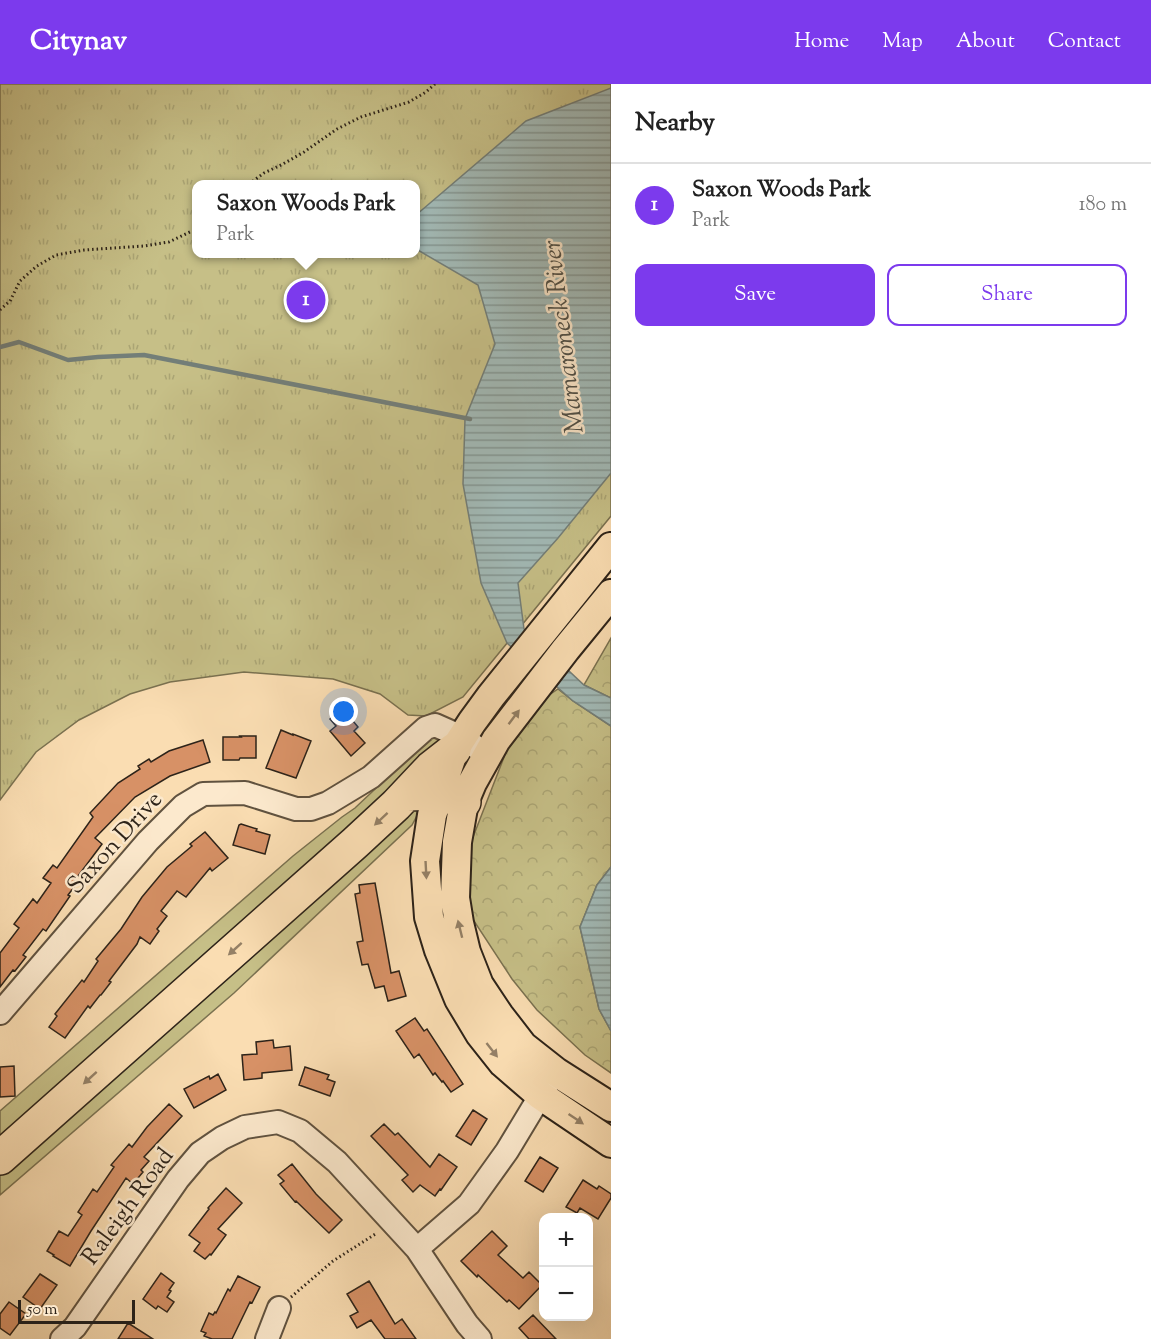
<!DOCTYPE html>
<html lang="en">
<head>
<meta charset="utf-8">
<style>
  :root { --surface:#fff; --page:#f2f2f2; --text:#222; --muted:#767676; --line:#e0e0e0; --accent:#7c3aed }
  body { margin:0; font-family:"Sorts Mill Goudy",serif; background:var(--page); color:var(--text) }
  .controls { position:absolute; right:18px; bottom:18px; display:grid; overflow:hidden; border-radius:12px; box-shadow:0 6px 24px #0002 }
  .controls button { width:54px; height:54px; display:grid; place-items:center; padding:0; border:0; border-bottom:2px solid var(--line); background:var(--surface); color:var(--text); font:30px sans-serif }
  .scale { position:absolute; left:18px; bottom:15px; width:117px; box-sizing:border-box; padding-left:6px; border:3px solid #2d2319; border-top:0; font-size:16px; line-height:21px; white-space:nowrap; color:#2d2319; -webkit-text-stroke:4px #fce9cd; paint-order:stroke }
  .you { position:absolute; left:344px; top:628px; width:21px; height:21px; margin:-15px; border:4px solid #fff; border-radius:50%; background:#1a73e8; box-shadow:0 0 0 9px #1a73e833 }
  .badge { display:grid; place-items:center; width:39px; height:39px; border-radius:50%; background:var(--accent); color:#fff; font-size:20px; font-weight:700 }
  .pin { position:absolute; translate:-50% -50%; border:3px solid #fff; box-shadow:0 2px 6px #0006 }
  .popup { position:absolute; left:192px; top:96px; width:228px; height:78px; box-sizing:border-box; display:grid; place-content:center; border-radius:12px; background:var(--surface); filter:drop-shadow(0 2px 4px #0005); font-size:20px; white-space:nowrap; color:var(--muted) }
  .popup b { font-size:22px; color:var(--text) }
  .popup::after { content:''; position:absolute; left:50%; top:100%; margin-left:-12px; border:12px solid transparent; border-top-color:var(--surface) }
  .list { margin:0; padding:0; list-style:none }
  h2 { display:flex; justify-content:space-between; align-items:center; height:78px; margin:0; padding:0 24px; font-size:26px }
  h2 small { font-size:20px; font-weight:400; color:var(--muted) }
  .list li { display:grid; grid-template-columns:39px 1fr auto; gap:18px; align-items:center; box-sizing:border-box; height:84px; padding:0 24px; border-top:2px solid var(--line) }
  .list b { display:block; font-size:22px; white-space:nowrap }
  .list p { margin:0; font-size:20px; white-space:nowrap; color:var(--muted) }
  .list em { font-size:20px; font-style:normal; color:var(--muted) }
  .actions { display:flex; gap:12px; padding:18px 24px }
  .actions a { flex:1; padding:14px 0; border:2px solid var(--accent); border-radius:12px; text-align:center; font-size:21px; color:var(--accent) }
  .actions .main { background:var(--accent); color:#fff }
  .map { position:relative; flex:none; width:611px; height:1255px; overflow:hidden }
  header { display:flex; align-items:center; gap:36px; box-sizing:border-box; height:84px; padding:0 30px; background:var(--accent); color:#fff }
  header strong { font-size:28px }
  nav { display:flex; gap:33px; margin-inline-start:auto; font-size:21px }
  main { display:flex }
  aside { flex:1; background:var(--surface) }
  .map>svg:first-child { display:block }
</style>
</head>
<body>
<header>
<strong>Citynav</strong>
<nav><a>Home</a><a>Map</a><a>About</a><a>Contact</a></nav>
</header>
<main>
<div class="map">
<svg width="611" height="1255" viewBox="0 0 611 1255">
  <defs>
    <pattern id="forest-crowns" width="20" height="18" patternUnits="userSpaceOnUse" patternTransform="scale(1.5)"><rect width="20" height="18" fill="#c6bf87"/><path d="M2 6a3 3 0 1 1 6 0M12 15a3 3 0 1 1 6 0" fill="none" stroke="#aaa474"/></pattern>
    <pattern id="park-tufts" width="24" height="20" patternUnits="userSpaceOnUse" patternTransform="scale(1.5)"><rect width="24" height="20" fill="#c6bf87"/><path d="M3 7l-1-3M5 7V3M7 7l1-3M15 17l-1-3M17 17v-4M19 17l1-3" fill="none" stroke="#aaa474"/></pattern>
    <pattern id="water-rules" width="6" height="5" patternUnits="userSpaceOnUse" patternTransform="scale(1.5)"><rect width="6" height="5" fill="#a2bab7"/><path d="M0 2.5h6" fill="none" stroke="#849794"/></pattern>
  </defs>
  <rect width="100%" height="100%" fill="#faddb2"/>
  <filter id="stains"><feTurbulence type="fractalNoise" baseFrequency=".00333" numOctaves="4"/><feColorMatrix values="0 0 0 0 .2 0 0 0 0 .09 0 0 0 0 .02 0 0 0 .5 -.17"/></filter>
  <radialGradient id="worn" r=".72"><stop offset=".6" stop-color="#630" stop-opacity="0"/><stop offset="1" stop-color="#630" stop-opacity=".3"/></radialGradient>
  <path fill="#c6bf87" stroke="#7a7150" stroke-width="1.5" d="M 435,652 L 438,653 L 439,656 L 325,766 L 0,1052 L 0,1027 L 293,772 L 342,733 L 355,724 L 427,656 Z
    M 417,721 L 419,728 L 412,741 L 234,909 L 0,1111 L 0,1091 Z"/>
  <path fill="url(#forest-crowns)" stroke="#7a7150" stroke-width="1.5" d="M 611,554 L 611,614 L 584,601 Z
    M 558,605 L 573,617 L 611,642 L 611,783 L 597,801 L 580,843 L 599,925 L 611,947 L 611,989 L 585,971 L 537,926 L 512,895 L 472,834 L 461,784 L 513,650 L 536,620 Z"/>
  <path fill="url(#park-tufts)" stroke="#7a7150" stroke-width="1.5" fill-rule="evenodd" d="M 0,0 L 611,0 L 611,432 L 463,613 L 426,632 L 408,631 L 380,610 L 333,595 L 244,588 L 170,598 L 130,610 L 79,636 L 36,668 L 0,716 ZM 196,100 L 416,100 L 416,170 L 196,170 Z"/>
  <path fill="url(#water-rules)" stroke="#737e78" stroke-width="1.5" d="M 611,4 L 611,389 L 558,454 L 518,499 L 524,545 L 584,601 L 611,614 L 611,642 L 573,617 L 507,559 L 481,499 L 463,400 L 465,335 L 495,260 L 478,201 L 416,165 L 416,131 L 526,37 Z
    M 611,783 L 611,947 L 599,925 L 580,843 L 597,801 Z"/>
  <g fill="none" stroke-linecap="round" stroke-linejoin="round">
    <path stroke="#737e78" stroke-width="4.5" d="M 0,263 L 19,258 L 68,276 L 98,273 L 144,271 L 470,335"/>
  </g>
  <path fill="#d79166" stroke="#2d2319" stroke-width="1.5" d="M 340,625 L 347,632 L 348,631 L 358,643 L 354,647 L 365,659 L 351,672 L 330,647 L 336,642 L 330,635 Z
    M 281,646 L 293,651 L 293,650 L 311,657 L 296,694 L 266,684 Z
    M 240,652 L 256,652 L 256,674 L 240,674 L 239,676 L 223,676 L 223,653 L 241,653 Z
    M 203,656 L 210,678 L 170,692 L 135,713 L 95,754 L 102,760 L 75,796 L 78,798 L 68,811 L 70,812 L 46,847 L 43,845 L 23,871 L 26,873 L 15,887 L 13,886 L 0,903 L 0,869 L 19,844 L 14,840 L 33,815 L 37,819 L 51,799 L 43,794 L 53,781 L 57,784 L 93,733 L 90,729 L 118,699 L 140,685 L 138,682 L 149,675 L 151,678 L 169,667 Z
    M 241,740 L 257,745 L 256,747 L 270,751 L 265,770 L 233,761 L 239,741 Z
    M 205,748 L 228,774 L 212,787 L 210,784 L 186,813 L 177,807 L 161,827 L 167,832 L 157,845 L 159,847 L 150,860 L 140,853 L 137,860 L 109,897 L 111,898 L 101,911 L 100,911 L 90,924 L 88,922 L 65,954 L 49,943 L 57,932 L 55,930 L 82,896 L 84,898 L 98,877 L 96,875 L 121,845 L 142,813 L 167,783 L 192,762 L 190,760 Z
    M 375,799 L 391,889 L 399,887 L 406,912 L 388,917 L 384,902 L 375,904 L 368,880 L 362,881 L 357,858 L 363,857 L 355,810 L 360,809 L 359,801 Z
    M 415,934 L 424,947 L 427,945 L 463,1000 L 451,1008 L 443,997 L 442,998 L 435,989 L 433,991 L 419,970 L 414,974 L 396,947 Z
    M 273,956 L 274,964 L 290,962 L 292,986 L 262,989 L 262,994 L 244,996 L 242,971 L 257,970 L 256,958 Z
    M 14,982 L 15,1012 L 0,1013 L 0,983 Z
    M 305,983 L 329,991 L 327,995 L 335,998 L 330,1012 L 299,1001 Z
    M 218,990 L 226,1006 L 194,1024 L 184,1005 L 209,992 L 210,995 Z
    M 169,1020 L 182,1032 L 144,1073 L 149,1077 L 141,1086 L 143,1088 L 133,1100 L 126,1094 L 91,1147 L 70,1182 L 53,1172 L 54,1171 L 47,1167 L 59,1147 L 68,1152 L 82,1131 L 78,1128 L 93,1105 L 97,1108 L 114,1083 L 111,1081 L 129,1060 L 132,1063 L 147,1043 Z
    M 473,1026 L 487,1035 L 471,1061 L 456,1052 Z
    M 384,1040 L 395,1051 L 398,1049 L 430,1083 L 439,1070 L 457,1083 L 441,1106 L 440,1105 L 435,1112 L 420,1101 L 413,1108 L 402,1096 L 408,1091 L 371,1052 Z
    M 540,1073 L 558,1084 L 543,1108 L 525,1097 Z
    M 292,1080 L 316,1110 L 342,1136 L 329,1149 L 296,1117 L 295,1118 L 280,1100 L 284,1097 L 278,1091 Z
    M 583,1096 L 597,1105 L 599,1102 L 611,1110 L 611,1114 L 598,1135 L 580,1124 L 577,1129 L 566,1123 Z
    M 226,1104 L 242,1119 L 218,1145 L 226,1151 L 211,1171 L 210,1170 L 205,1175 L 194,1167 L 200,1159 L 189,1151 L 209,1125 L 208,1124 Z
    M 492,1147 L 507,1162 L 498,1171 L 523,1194 L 529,1188 L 542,1201 L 519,1225 L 509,1216 L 507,1218 L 478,1191 L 477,1193 L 461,1177 Z
    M 161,1189 L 174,1199 L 169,1206 L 171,1207 L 167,1213 L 174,1218 L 167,1228 L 158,1222 L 156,1225 L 143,1215 Z
    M 40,1190 L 57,1201 L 40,1225 L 23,1213 Z
    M 238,1192 L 260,1203 L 252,1219 L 250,1218 L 232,1255 L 212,1255 L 204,1252 L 206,1249 L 201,1247 L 209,1229 L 213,1231 L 215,1228 L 216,1229 L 228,1205 L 230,1207 Z
    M 369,1197 L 395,1240 L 402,1235 L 416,1255 L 385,1255 L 371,1236 L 357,1244 L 350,1232 L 358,1228 L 347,1210 Z
    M 9,1218 L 26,1230 L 10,1251 L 0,1244 L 0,1230 Z
    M 533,1231 L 556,1255 L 529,1255 L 519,1244 Z
    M 128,1239 L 153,1255 L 118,1255 Z"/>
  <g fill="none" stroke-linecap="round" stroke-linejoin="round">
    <g stroke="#60523f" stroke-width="26">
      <path id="minor" d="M 0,929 L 148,757 L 183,722 L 203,710 L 245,709 L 296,725 L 311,725 L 328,719 L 371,693 L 426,644 L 435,641 L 462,653 L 487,671
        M 417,1165 L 469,1120 L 507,1067 L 548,999
        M 62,1255 L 75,1243 L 178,1095 L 200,1069 L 222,1054 L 245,1043 L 278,1038 L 300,1047 L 337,1078 L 417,1165 L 467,1240 L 480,1255
        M 267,1255 L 279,1224"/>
    </g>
    <g stroke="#2d2319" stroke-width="32">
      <path id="major" d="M 611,463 L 491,612 L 472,638 L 454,666 L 432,731 L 425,777 L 429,833 L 439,866 L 459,915 L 480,950 L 503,979 L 540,1011 L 611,1059
        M 611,510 L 566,565 L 496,656 L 472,699 L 464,718 L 457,758 L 455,814 L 459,839 L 466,868 L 479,901 L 499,931 L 523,962 L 556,988 L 611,1023"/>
    </g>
    <g stroke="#2d2319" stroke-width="36">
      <path id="highway" d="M 407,710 L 439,709 L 464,718
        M 0,1074 L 355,759 L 396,721 L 431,684 L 454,666"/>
    </g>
    <path stroke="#2d2319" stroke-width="3" stroke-dasharray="1.5 3" stroke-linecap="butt" d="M 249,100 L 264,89 L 283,80 L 304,68 L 337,45 L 361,33 L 409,18 L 426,8 L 435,0
      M 0,226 L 10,217 L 20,197 L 37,182 L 56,171 L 84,166 L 144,162 L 169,158 L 196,145
      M 291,1213 L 333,1177 L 377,1149"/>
    <use href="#minor" stroke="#fce9cd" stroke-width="22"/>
    <use href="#major" stroke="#faddb2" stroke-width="28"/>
    <use href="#highway" stroke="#faddb2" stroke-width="33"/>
  </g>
  <defs><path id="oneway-solid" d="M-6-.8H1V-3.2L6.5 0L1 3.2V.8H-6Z" transform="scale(1.5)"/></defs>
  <g fill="#948066">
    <use href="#oneway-solid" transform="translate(514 633) rotate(-53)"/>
    <use href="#oneway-solid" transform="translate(381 735) rotate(137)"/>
    <use href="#oneway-solid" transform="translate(426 786) rotate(87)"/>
    <use href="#oneway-solid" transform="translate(460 845) rotate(-104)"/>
    <use href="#oneway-solid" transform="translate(235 865) rotate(138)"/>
    <use href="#oneway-solid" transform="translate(492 966) rotate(52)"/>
    <use href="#oneway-solid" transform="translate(90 994) rotate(138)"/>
    <use href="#oneway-solid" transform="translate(576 1035) rotate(34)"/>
  </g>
  <g text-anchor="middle" stroke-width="5" stroke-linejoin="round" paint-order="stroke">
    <g font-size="24" fill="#2d2319" stroke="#fce9cd">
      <text transform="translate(114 758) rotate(-48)" y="8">Saxon Drive</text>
      <text transform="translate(127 1122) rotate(-54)" y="8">Raleigh Road</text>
    </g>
    <g font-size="26" font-style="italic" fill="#505048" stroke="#fce9cd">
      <text transform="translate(562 253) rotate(-97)" y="9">Mamaroneck River</text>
    </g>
  </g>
  <rect width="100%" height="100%" filter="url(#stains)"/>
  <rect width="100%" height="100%" fill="url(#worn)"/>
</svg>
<div class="controls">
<button>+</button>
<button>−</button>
</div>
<div class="scale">50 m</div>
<div class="you"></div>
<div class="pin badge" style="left:306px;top:216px">1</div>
<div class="popup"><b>Saxon Woods Park</b>Park</div>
</div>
<aside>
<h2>Nearby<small></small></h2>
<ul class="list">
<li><span class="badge">1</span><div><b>Saxon Woods Park</b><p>Park</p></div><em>180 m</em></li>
</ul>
<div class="actions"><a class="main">Save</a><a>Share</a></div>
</aside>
</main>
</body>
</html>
